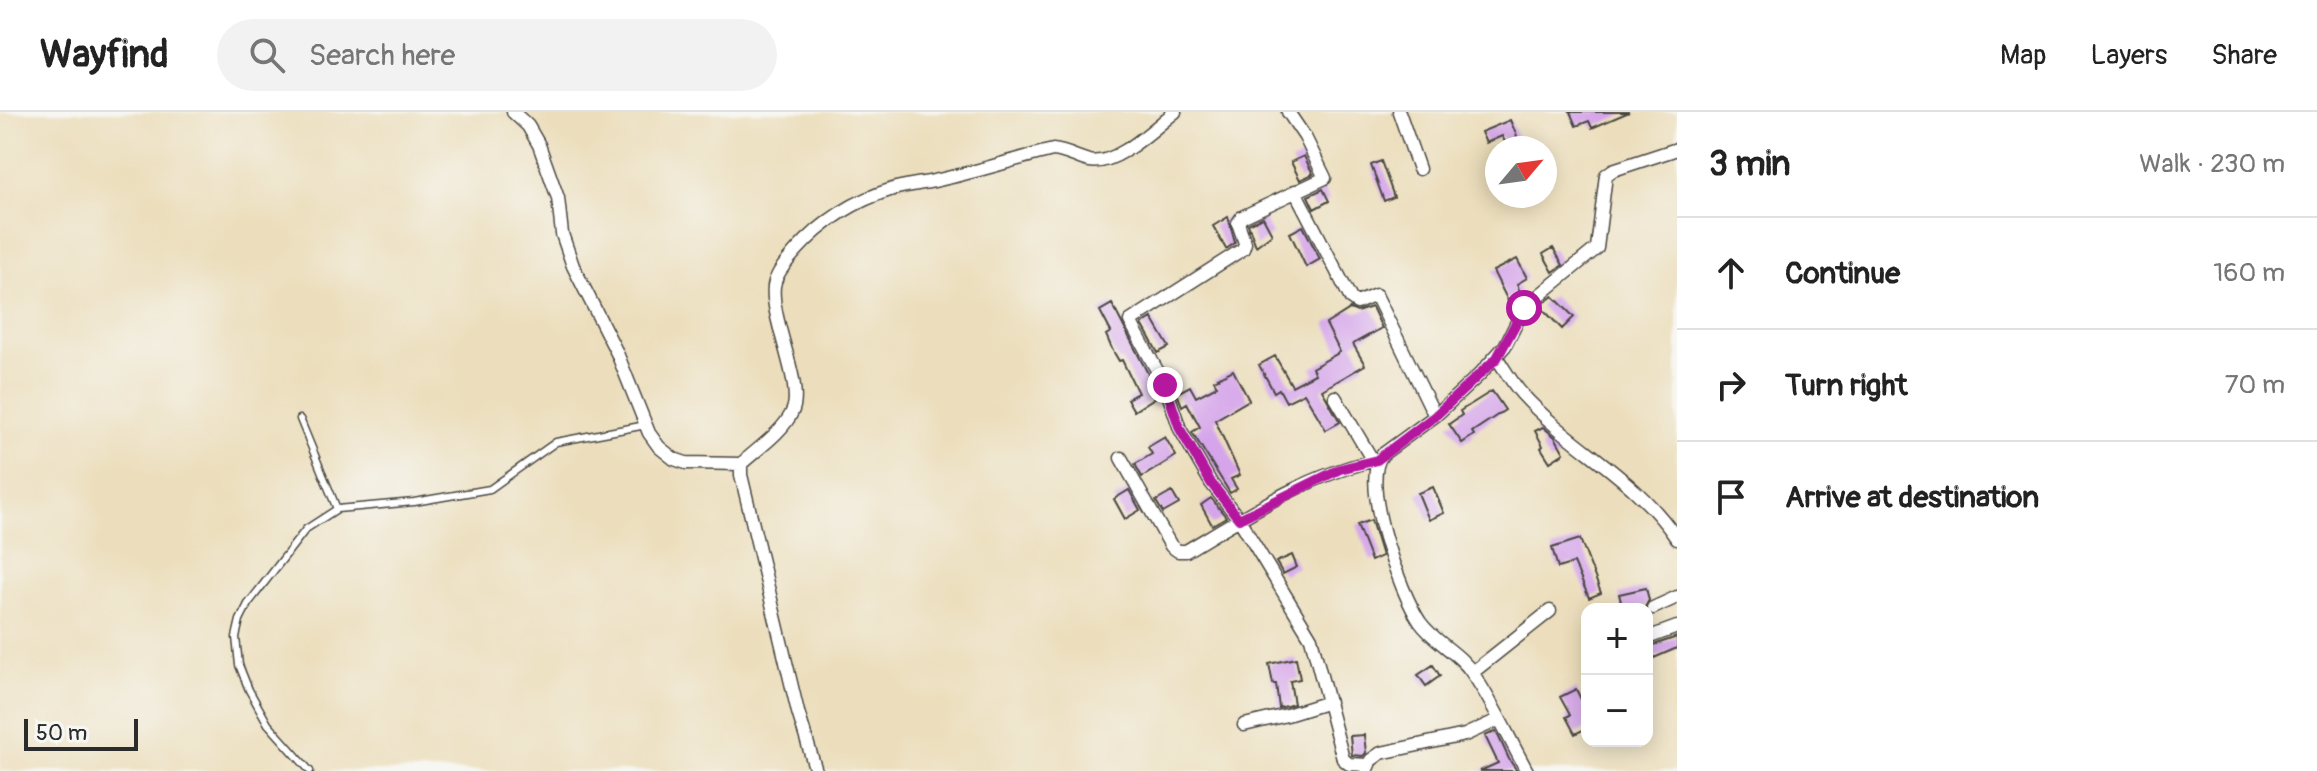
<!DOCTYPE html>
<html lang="en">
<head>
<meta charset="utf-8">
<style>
  :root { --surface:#fff; --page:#f2f2f2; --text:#222; --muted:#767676; --line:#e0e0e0 }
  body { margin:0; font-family:Pangolin,sans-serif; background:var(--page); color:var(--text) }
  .controls { position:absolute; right:24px; bottom:24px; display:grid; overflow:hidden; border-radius:16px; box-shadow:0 4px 20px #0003 }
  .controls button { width:72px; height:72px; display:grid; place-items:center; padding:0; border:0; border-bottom:2px solid var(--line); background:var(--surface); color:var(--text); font:40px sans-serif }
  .compass { position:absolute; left:1485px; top:24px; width:72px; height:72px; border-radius:50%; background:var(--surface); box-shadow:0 4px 20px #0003; rotate:61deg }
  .scale { position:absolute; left:24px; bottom:20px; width:114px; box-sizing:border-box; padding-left:8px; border:4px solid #2b2b2b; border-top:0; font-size:22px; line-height:28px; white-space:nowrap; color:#2b2b2b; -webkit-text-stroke:6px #f6f6f2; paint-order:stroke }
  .stop { position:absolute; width:24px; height:24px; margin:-18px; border:6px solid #b5179e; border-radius:50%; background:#fff }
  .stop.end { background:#b5179e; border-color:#fff; box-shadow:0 2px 8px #0008 }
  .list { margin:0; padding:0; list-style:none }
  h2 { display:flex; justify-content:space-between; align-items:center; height:104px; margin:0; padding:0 32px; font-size:34px }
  h2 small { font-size:26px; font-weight:400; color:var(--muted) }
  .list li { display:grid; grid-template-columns:52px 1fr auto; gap:24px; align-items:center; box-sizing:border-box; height:112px; padding:0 32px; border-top:2px solid var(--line) }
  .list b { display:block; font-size:30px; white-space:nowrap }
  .list em { font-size:26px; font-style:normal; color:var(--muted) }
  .icon { flex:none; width:44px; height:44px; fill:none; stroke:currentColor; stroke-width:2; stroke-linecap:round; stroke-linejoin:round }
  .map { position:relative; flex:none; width:1677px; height:659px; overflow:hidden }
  header { display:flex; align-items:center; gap:48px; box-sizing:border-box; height:112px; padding:0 40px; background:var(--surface); border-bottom:2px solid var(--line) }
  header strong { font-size:38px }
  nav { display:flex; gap:44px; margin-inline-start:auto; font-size:28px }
  .search { width:560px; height:72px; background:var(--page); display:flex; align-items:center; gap:20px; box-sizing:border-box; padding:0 28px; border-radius:44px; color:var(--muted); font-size:30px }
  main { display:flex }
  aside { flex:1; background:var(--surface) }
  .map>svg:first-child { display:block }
</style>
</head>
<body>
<header>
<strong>Wayfind</strong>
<div class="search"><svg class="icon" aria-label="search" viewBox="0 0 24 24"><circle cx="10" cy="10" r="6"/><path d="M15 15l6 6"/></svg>Search here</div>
<nav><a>Map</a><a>Layers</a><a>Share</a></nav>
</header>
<main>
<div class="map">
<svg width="1677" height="659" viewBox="0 0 1677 659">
  <rect width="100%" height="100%" fill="#f6f6f2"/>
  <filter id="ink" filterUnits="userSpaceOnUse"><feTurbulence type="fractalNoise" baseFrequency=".0125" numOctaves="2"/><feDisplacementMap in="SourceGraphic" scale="16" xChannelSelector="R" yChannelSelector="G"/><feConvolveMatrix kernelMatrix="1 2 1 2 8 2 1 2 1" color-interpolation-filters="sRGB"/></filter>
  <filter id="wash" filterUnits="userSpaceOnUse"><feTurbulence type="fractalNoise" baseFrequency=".006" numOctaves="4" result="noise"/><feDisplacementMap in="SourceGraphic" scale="32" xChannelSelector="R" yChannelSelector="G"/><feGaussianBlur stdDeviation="1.8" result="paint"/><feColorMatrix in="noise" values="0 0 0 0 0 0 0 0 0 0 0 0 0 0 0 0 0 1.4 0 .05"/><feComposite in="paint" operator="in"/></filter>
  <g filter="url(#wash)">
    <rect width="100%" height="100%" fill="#ecdebc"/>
    <g id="blocks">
      <path fill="#d5a4ea" d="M 1570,0 L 1629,0 L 1592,16 L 1589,9 L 1576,14 Z
        M 1510,8 L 1522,36 L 1508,36 L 1502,24 L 1486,31 L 1481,20 Z
        M 1304,44 L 1313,62 L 1300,68 L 1291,50 Z
        M 1381,49 L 1394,85 L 1384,89 L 1371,53 Z
        M 1323,77 L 1329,89 L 1314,97 L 1308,84 Z
        M 1228,105 L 1235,131 L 1226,137 L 1213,114 Z
        M 1263,105 L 1272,122 L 1256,134 L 1248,112 Z
        M 1303,114 L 1320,147 L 1306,155 L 1290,121 Z
        M 1553,136 L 1563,153 L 1553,160 L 1543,142 Z
        M 1517,147 L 1527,166 L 1517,172 L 1522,186 L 1511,195 L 1493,159 Z
        M 1553,184 L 1574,205 L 1562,217 L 1540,194 Z
        M 1112,192 L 1159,283 L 1134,299 L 1127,287 L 1138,281 L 1122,248 L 1119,249 L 1112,237 L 1106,223 L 1111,220 L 1100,199 Z
        M 1372,195 L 1382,216 L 1353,232 L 1365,253 L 1322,278 L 1340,310 L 1326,318 L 1304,281 L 1286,290 L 1279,277 L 1274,280 L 1259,253 L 1275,244 L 1292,274 L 1315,262 L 1312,256 L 1340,240 L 1326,212 L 1350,197 L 1357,200 Z
        M 1152,206 L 1169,235 L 1158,241 L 1142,212 Z
        M 1233,258 L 1249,288 L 1215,308 L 1240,363 L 1231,367 L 1237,377 L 1230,381 L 1192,320 L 1200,315 L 1187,291 L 1182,294 L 1177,281 L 1190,274 L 1196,285 L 1217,274 L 1214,268 Z
        M 1492,279 L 1505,298 L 1472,320 L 1474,323 L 1462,331 L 1449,312 L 1462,303 L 1460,299 Z
        M 1543,315 L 1555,325 L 1564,341 L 1550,350 L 1541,336 L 1543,334 L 1535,319 Z
        M 1165,325 L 1176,344 L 1142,365 L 1135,352 L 1152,342 L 1148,335 Z
        M 1433,375 L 1444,401 L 1429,408 L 1418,381 Z
        M 1129,378 L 1140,398 L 1125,407 L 1114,387 Z
        M 1172,380 L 1179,392 L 1163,401 L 1156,389 Z
        M 1211,386 L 1226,405 L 1212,413 L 1201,393 Z
        M 1371,408 L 1382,444 L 1371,449 L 1357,413 Z
        M 1580,427 L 1601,481 L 1589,486 L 1574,451 L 1558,456 L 1552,436 Z
        M 1292,443 L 1297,455 L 1283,462 L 1276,450 Z
        M 1646,476 L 1649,488 L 1644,497 L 1623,497 L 1619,482 Z
        M 1677,525 L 1677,536 L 1654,546 L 1648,535 Z
        M 1296,546 L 1300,567 L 1290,569 L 1294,592 L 1279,596 L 1276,572 L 1273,572 L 1269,552 Z
        M 1433,553 L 1440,564 L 1426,574 L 1418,563 Z
        M 1576,577 L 1587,600 L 1587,616 L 1575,622 L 1566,605 L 1570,603 L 1560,585 Z
        M 1496,619 L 1509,647 L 1517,659 L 1480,659 L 1498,651 L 1485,624 Z
        M 1364,623 L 1366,641 L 1363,644 L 1352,643 L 1350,624 Z"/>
    </g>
  </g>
  <g filter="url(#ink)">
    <use href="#blocks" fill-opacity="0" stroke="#484641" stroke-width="2"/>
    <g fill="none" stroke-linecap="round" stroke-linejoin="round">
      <g stroke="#484641" stroke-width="9">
        <path id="lane" d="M 300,307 L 337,397
          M 310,659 L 268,612 L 249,578 L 239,553 L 236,525 L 240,508 L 248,492 L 306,417 L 337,397 L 414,390 L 490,377 L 556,330 L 646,313"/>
      </g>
      <g stroke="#484641" stroke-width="15">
        <path id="street" d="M 513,0 L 528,14 L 539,33 L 558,86 L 562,122 L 573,154 L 617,241 L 649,321 L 659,335 L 674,347 L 686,351 L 741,352
          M 1288,0 L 1305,25 L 1325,66 L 1242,105 L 1238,111 L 1245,131 L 1243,137 L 1130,209 L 1165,273 L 1180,317 L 1211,371 L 1239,407 L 1311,526 L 1343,647 L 1349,652 L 1368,653
          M 1399,0 L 1419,57
          M 1295,79 L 1351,187 L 1357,191 L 1376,183 L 1435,304
          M 1497,246 C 1505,258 1512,271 1522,282 C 1571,336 1635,364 1677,427
          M 1335,285 L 1373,349
          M 1121,346 L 1171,434 L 1178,439 L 1186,439 C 1246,403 1309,362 1377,348
          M 1653,496 L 1677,485
          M 1647,526 L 1677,515
          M 1473,560 L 1550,499
          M 1244,613 L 1287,603 L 1329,590
          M 1367,657 L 1371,648 L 1381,641 L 1465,623 L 1498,608
          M 816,659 L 798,600 L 741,363 L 741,352 C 757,337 783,320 792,300 C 805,275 770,208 774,174 C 776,161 788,148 796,139 C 822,110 856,88 893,77 C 911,72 929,71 947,66 C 983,58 1018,46 1053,38 C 1066,39 1077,46 1089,49 C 1116,55 1155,15 1175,0
          M 1527,659 C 1509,627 1494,592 1473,562 C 1460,541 1435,531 1420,510 C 1401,482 1358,369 1383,342 L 1435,304 L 1480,262 L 1505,234 L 1524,196 L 1597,136 L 1606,63 L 1613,58 L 1677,37"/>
      </g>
      <use href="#lane" stroke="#fff" stroke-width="6"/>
      <use href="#street" stroke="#fff" stroke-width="12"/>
    </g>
  </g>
  <g fill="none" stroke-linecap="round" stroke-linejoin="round" filter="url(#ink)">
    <path stroke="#b5179e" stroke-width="10" d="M 1165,273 L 1180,317 L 1211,371 L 1239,407 L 1340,357 L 1377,348 L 1435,304 L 1497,246 L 1524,196"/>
  </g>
</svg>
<div class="controls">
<button>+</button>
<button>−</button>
</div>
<svg class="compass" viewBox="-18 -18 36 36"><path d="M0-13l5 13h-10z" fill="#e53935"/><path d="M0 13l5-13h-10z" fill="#767676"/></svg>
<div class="scale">50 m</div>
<div class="stop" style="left:1524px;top:196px"></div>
<div class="stop end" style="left:1165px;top:273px"></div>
</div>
<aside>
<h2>3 min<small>Walk · 230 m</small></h2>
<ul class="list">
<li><svg class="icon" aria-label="ahead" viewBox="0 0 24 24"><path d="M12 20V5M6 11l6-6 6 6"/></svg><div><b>Continue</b></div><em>160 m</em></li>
<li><svg class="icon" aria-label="right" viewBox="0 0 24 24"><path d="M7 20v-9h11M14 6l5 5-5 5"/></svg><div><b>Turn right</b></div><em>70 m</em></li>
<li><svg class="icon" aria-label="arrive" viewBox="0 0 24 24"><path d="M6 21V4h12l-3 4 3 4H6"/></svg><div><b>Arrive at destination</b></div></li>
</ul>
</aside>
</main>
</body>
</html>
